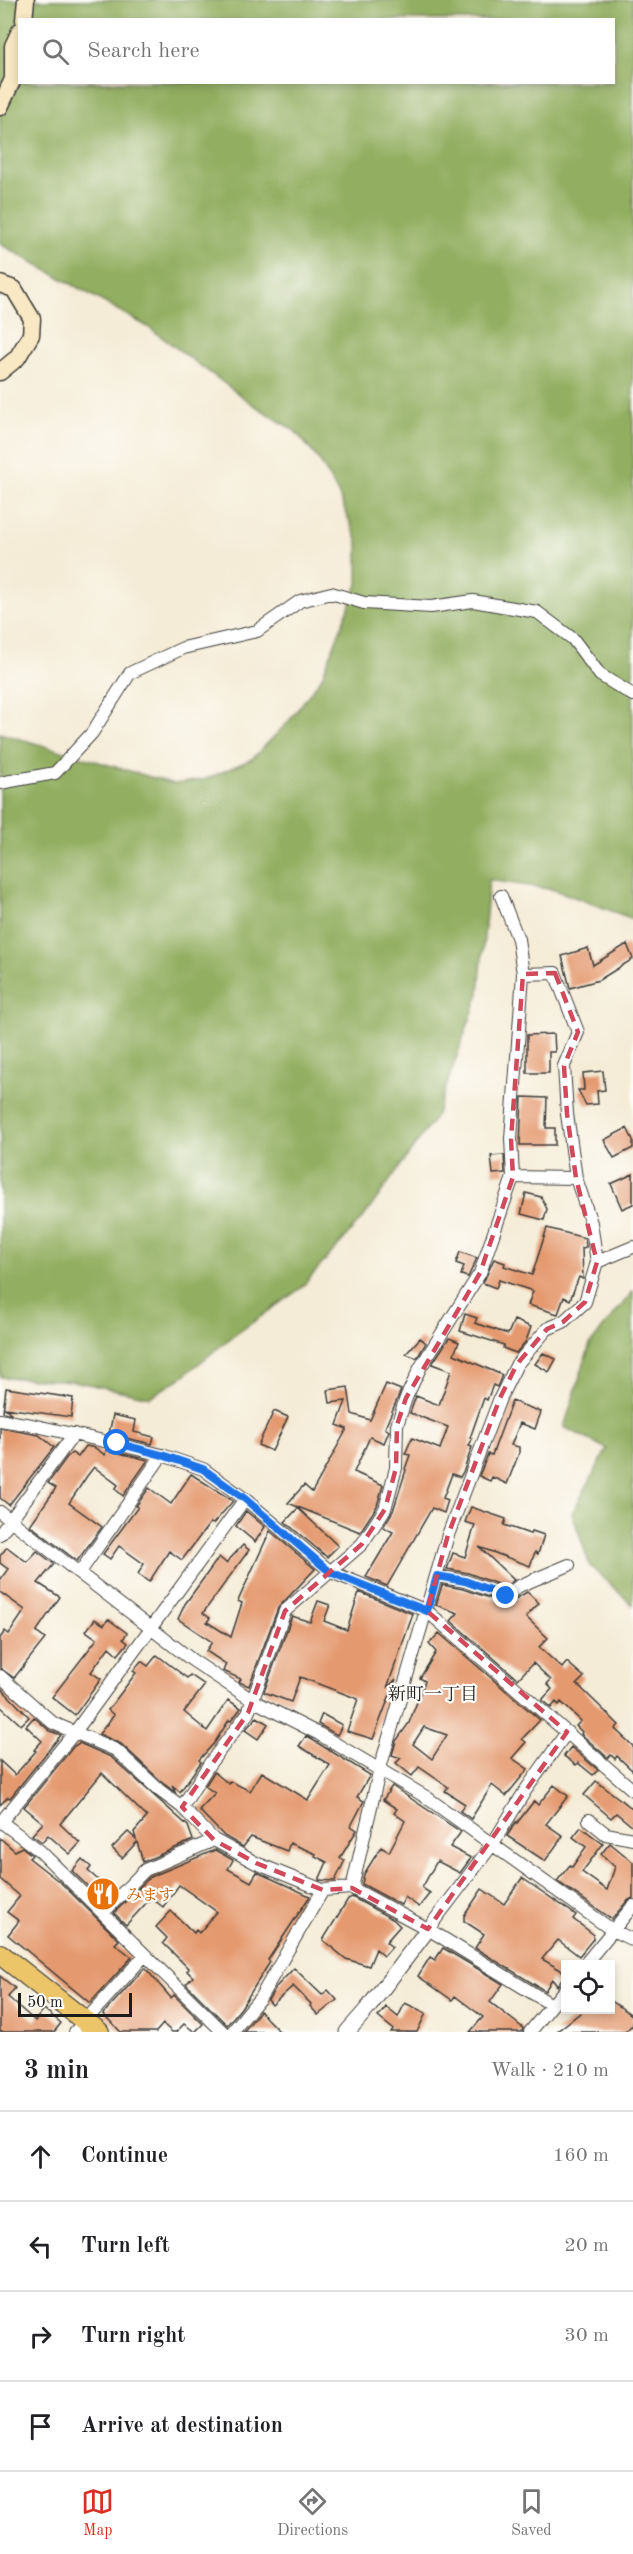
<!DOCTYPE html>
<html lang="en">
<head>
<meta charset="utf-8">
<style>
  :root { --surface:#fff; --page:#f6f6f6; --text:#202124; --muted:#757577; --line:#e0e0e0; --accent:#d93025 }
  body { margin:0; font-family:"Old Standard TT","Noto Serif JP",serif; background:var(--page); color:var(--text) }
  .controls { position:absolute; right:18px; bottom:18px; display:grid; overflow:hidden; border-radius:0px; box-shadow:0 3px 9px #0003 }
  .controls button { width:54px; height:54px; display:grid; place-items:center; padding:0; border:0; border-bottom:2px solid var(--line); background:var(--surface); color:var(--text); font:30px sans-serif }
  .scale { position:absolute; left:18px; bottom:15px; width:114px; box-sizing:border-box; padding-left:6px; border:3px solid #1c1c1c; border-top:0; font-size:16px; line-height:21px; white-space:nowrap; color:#1c1c1c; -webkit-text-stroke:4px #fdfcf7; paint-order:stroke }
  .stop { position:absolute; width:18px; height:18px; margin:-14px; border:4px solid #1a73e8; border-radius:50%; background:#fff }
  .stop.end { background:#1a73e8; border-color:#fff; box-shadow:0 2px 6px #0008 }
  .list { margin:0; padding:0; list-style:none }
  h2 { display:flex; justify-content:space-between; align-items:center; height:78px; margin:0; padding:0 24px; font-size:26px }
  h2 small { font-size:20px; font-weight:400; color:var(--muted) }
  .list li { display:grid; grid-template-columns:39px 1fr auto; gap:18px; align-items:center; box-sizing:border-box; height:90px; padding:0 24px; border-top:2px solid var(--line) }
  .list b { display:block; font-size:22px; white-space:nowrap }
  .list em { font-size:20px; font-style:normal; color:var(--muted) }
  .icon { flex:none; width:33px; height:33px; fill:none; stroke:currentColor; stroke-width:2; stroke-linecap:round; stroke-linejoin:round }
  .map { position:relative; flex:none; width:633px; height:2032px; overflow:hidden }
  .search { position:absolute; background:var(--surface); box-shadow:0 3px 9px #0003; left:18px; right:18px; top:18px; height:66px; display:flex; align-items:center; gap:15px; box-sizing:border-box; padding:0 21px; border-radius:0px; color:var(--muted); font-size:22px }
  .sheet { height:438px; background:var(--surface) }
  nav { display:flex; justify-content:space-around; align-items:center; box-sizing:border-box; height:84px; border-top:2px solid var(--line); background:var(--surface); font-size:16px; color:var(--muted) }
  nav a { display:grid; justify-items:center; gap:3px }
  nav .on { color:var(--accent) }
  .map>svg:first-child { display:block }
</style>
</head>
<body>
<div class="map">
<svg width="633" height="2032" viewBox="0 0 633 2032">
  <rect width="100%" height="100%" fill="#fdfcf7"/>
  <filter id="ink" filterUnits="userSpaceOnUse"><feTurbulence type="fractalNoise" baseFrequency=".0167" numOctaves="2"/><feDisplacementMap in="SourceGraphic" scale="12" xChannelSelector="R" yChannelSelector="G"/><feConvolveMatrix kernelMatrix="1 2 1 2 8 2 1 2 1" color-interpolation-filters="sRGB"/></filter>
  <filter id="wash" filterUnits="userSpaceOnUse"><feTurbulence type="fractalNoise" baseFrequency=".008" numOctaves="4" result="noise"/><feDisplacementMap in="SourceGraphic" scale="24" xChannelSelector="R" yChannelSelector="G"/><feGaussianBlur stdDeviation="1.35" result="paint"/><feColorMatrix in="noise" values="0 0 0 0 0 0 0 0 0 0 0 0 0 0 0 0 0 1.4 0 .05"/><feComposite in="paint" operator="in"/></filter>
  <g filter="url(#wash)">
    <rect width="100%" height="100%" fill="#f5ecd7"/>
    <path fill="#92ae61" stroke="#57653e" stroke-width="1.5" fill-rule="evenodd" d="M 0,0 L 633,0 L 633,919 L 555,890 L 489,880 L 479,993 L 436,1116 L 366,1214 L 301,1288 L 228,1340 L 181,1378 L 150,1397 L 73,1381 L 0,1377 L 0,733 L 174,784 L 206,779 L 252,759 L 289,721 L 322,677 L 358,584 L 358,542 L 338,493 L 319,460 L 295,431 L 252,404 L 148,327 L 0,244 ZM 20,20 L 614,20 L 614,82 L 20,82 Z
      M 633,1291 L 633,1605 L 590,1566 L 572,1513 L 607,1449 L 564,1427 L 590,1344 Z"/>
    <g id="blocks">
      <path fill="#e4996e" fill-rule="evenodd" d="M 627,944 L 633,959 L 599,980 L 570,988 L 562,956 L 588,948 L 593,965 Z
        M 554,1034 L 555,1052 L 549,1052 L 549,1073 L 527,1073 L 527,1035 Z
        M 603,1071 L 605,1090 L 597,1091 L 598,1104 L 586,1105 L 578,1090 L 584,1090 L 583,1073 Z
        M 522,1097 L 547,1098 L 546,1128 L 555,1128 L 555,1145 L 520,1145 Z
        M 627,1128 L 633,1140 L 633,1148 L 614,1158 L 604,1140 Z
        M 504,1155 L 505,1173 L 493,1174 L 491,1156 Z
        M 633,1174 L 633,1204 L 622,1209 L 611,1184 Z
        M 526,1193 L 541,1197 L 547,1209 L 544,1220 L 521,1214 Z
        M 547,1228 L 585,1238 L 586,1247 L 582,1248 L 583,1279 L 579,1277 L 570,1300 L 564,1297 L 558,1314 L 528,1305 L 533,1291 L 499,1280 L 496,1288 L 483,1283 L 494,1259 L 505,1263 L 504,1266 L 532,1275 Z
        M 460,1252 L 477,1258 L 468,1277 L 461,1275 L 464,1266 L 456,1263 Z
        M 465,1314 L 477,1318 L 475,1323 L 508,1334 L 514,1320 L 531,1327 L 526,1341 L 516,1353 L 503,1348 L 504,1345 L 460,1331 Z
        M 420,1338 L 426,1343 L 417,1358 L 406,1354 Z
        M 449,1338 L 459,1342 L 454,1354 L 502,1375 L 497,1387 L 493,1385 L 487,1400 L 484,1398 L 470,1438 L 472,1439 L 469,1446 L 472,1447 L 464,1470 L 460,1477 L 452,1474 L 443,1498 L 448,1500 L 444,1513 L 432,1508 L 387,1586 L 366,1577 L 393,1532 L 383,1527 L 393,1511 L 406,1470 L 405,1469 L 410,1455 L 405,1454 L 412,1438 L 440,1449 L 448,1427 L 410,1413 L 416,1396 L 439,1405 L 451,1371 L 432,1364 Z
        M 543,1353 L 556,1359 L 549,1372 L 535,1364 Z
        M 386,1384 L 401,1390 L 385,1428 L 389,1431 L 384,1443 L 370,1437 L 354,1472 L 383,1485 L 377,1506 L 360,1532 L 288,1503 L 304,1485 L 312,1492 L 347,1429 L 337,1425 L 346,1401 L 330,1403 L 328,1390 L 348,1387 L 352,1414 L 370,1420 Z
        M 6,1388 L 73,1398 L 71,1417 L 5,1408 L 12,1414 L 3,1412 Z
        M 512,1401 L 541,1412 L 535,1429 L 520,1423 L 511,1445 L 519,1447 L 519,1453 L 507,1484 L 492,1477 L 490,1481 L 479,1476 L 488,1454 L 492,1455 Z
        M 274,1411 L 288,1417 L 272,1451 L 258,1445 Z
        M 113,1415 L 136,1420 L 134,1432 L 154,1437 L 152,1444 L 109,1434 Z
        M 0,1428 L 39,1435 L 54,1447 L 9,1505 L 0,1498 Z
        M 86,1446 L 95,1448 L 105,1455 L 106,1450 L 148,1460 L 123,1496 L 115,1489 L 118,1485 L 94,1467 L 87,1476 L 69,1503 L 102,1527 L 77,1561 L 30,1525 L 56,1488 L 48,1483 L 67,1457 L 72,1453 L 78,1457 Z
        M 191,1474 L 233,1501 L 213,1524 L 210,1523 L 182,1560 L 169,1551 L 149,1582 L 138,1574 L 144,1564 L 119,1546 L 110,1559 L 103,1554 L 138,1507 L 136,1506 L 149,1488 L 171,1504 Z
        M 471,1507 L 506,1519 L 504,1525 L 530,1534 L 532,1531 L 544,1535 L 538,1554 L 535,1552 L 530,1566 L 479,1547 L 514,1580 L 505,1587 L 468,1573 L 447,1569 L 453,1553 L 465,1557 L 475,1525 L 465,1522 Z
        M 298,1508 L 338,1546 L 327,1557 L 285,1522 Z
        M 246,1511 L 265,1527 L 255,1542 L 236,1526 Z
        M 270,1531 L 315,1569 L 278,1608 L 249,1686 L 239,1682 L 241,1679 L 223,1671 L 226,1664 L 206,1651 L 212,1642 L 178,1619 L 185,1604 L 219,1557 L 226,1563 L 243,1545 L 249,1550 L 203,1613 L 210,1618 L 207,1622 L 231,1637 L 242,1603 L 238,1601 Z
        M 7,1547 L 27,1562 L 37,1551 L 54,1564 L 38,1583 L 60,1597 L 36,1632 L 45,1639 L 14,1678 L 0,1668 L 0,1638 L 5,1631 L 9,1634 L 25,1610 L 0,1592 L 0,1580 L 8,1569 L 0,1563 L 0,1556 Z
        M 442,1585 L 463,1589 L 507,1604 L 527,1592 L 539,1603 L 526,1617 L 548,1638 L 539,1647 L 562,1668 L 567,1662 L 584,1677 L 577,1684 L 619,1725 L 615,1729 L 633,1746 L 633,1771 L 617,1756 L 615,1759 L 611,1755 L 608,1758 L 581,1734 L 582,1732 L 576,1726 L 581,1721 L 561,1702 L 559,1705 L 556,1702 L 551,1708 L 542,1700 L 552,1689 L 547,1684 L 551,1680 L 533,1663 L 518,1679 L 451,1621 L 458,1613 L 436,1605 Z
        M 359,1592 L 413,1614 L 387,1688 L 396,1679 L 373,1739 L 347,1731 L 358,1699 L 300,1677 L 291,1702 L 264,1692 L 292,1616 L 310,1622 L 318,1601 L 330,1605 L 324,1621 L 347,1630 Z
        M 95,1619 L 104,1625 L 108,1619 L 127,1633 L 123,1639 L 128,1643 L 118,1655 L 109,1647 L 91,1672 L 101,1679 L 75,1715 L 52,1697 L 97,1639 L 86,1631 Z
        M 439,1633 L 540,1720 L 522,1739 L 526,1742 L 512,1758 L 528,1769 L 506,1796 L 492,1785 L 471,1819 L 460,1811 L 465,1804 L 445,1791 L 448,1787 L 419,1767 L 412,1776 L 396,1763 L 401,1758 L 392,1755 L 396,1741 L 409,1723 L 425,1681 L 420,1678 L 436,1652 L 429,1644 ZM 424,1727 L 447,1735 L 432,1759 L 413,1744 Z
        M 157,1655 L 187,1678 L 190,1675 L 205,1685 L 184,1712 L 207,1731 L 228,1700 L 241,1708 L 231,1721 L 229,1720 L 215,1742 L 199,1760 L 201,1762 L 180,1792 L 172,1785 L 175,1792 L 164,1784 L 121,1744 L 99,1734 L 114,1715 L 108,1710 L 136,1673 L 133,1671 L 141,1661 L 148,1666 Z
        M 0,1687 L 29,1717 L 21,1725 L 0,1706 Z
        M 322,1714 L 342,1725 L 337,1735 L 318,1724 Z
        M 34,1717 L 50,1731 L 61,1735 L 10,1798 L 8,1797 L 0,1805 L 0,1761 L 15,1775 L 36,1751 L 34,1750 L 42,1741 L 26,1726 Z
        M 257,1717 L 268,1724 L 258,1739 L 245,1730 Z
        M 306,1736 L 370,1775 L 357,1797 L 364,1801 L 351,1826 L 357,1830 L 340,1858 L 345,1860 L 335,1881 L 319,1880 L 327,1862 L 315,1856 L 316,1854 L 290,1843 L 287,1851 L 251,1837 L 243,1847 L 224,1836 L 199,1810 L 215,1793 L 205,1786 L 214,1772 L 229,1784 L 230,1781 L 250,1791 L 262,1772 L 308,1800 L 330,1765 L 299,1746 Z
        M 79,1743 L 111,1757 L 188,1826 L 193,1840 L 143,1862 L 137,1842 L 122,1858 L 112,1848 L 128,1832 L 136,1839 L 134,1832 L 147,1817 L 102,1773 L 60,1824 L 80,1843 L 70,1854 L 48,1835 L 42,1842 L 32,1835 L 43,1823 L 24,1807 L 74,1746 Z
        M 571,1747 L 598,1770 L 593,1775 L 578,1763 L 576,1765 L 564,1756 Z
        M 596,1781 L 633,1809 L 633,1827 L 616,1813 L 611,1818 L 584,1795 Z
        M 554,1785 L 568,1796 L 546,1824 L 563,1836 L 545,1861 L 507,1836 L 516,1822 L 517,1823 L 534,1801 L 538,1805 Z
        M 392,1786 L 461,1832 L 450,1847 L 471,1858 L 460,1873 L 437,1861 L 422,1888 L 430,1893 L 419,1907 L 405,1897 L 401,1905 L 362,1884 L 364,1874 L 381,1847 L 389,1852 L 405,1821 L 394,1813 L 397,1809 L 383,1800 Z
        M 581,1827 L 603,1844 L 582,1872 L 607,1890 L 615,1867 L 601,1854 L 610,1843 L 633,1862 L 633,1898 L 627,1901 L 612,1919 L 557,1881 L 570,1865 L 572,1867 L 586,1847 L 573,1837 Z
        M 0,1838 L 15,1851 L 22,1847 L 32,1855 L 29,1858 L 61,1883 L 119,1940 L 115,1944 L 132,1957 L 90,2003 L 8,1935 L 19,1921 L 7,1912 L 20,1896 L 0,1879 Z
        M 215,1850 L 233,1860 L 228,1869 L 251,1882 L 257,1872 L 310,1896 L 268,1960 L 270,1962 L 241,2008 L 227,2025 L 186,1984 L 193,1977 L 187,1971 L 189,1969 L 163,1943 L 167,1938 L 156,1927 L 171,1911 L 194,1933 L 196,1930 L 199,1933 L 217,1912 L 179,1885 L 163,1907 L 151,1898 L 126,1925 L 114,1913 L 150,1877 Z
        M 82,1859 L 91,1867 L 88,1871 L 112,1892 L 103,1901 L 72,1871 Z
        M 522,1878 L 576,1915 L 573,1919 L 593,1934 L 593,1939 L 579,1956 L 558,1940 L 542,1959 L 566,1973 L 557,1986 L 552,1979 L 545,1991 L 475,1948 L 484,1934 L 464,1921 L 464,1916 L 482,1889 L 504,1904 Z
        M 352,1897 L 394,1920 L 400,1926 L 386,1942 L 392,1947 L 384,1956 L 376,1949 L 369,1966 L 346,1959 L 323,1940 L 348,1899 Z
        M 443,1948 L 503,1984 L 490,2002 L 523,2028 L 522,2032 L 470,2032 L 483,2017 L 455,1996 L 452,2000 L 418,1976 L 430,1957 L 435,1960 Z
        M 145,1968 L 171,1998 L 174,1995 L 203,2024 L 195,2032 L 184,2024 L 176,2032 L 172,2032 L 163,2024 L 156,2032 L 121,2032 L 103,2014 Z
        M 294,1968 L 322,1995 L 328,1990 L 337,2000 L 318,2015 L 310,2006 L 311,2004 L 293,1986 L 272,2005 L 268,2000 L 276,1987 Z
        M 0,1976 L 15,1988 L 8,1997 L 35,2021 L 44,2009 L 61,2023 L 54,2032 L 0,2032 Z
        M 610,2000 L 633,2016 L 633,2027 L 631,2026 L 625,2032 L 556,2032 L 584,2010 L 610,2010 Z
        M 405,2003 L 426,2013 L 417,2032 L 391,2032 L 393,2029 L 378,2017 L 386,2007 L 398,2017 Z
        M 260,2011 L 267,2019 L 280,2032 L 243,2032 Z"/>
    </g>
  </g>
  <g filter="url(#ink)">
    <use href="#blocks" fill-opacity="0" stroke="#3d3b38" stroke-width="1.5"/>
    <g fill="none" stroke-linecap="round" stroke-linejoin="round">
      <g stroke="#3d3b38" stroke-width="14">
        <path id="minor" d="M 0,783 L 55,773 L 92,733 L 130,673 L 183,648 L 257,631 L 300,601 L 331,593 L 364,603 L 431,607 L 473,601 L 537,612 L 573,639 L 600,675 L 633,695
          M 523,974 L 555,973 L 578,1032 L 564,1066 L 567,1114 L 576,1178 L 591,1223 L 597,1262
          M 513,1177 L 576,1178
          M 0,1420 L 32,1425 L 117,1444 L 162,1455 L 203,1469 L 245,1499 L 331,1572 L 427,1611 L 633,1790
          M 0,1512 L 192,1660 L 252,1700 L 319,1734 L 426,1797 L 612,1930 L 633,1940
          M 0,1534 L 74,1434
          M 80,1572 L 162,1455
          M 437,1576 L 465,1581 L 506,1596 L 519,1586 L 569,1565
          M 0,1676 L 53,1723 L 116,1750 L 159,1790 L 182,1807 L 214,1840 L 256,1863 L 323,1890 L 352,1888 L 428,1929 L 552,2005
          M 182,1807 L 210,1763 L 248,1713 L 285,1611 L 362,1544 L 385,1509 L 396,1468 L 397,1425 L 406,1398 L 420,1368 L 480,1273 L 513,1177 L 511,1139 L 523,974 L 518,939 L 501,896
          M 589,1820 L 606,1834 L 633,1839
          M 0,1821 L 40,1851 L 223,2032
          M 1,1822 L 75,1732 L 245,1499
          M 352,1888 L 380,1768 L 448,1535 L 500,1398 L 517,1364 L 547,1329 L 563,1322 L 585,1302 L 597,1262 L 633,1247
          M 104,1912 L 145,1870 L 214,1840
          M 428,1929 L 492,1845 L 525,1791 L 567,1732
          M 585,1964 L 633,1906
          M 75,2032 L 145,1955
          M 232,2032 L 260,1998 L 323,1890
          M 530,2032 L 566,1988"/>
      </g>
      <g stroke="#3d3b38" stroke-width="17">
        <path id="tertiary" d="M 347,2032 L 368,2008 L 428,1929"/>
      </g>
      <g stroke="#3d3b38" stroke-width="19">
        <path id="secondary" d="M 24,20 L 26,0
          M 0,107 L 13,79 L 13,46 L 20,31
          M 0,284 L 14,289 L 32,319 L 31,335 L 17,358 L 0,372"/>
      </g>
      <g stroke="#3d3b38" stroke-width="22">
        <path id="primary" d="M 0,1954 L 99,2032"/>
      </g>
      <use href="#minor" stroke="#fff" stroke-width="12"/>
      <use href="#tertiary" stroke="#fff" stroke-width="15"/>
      <use href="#secondary" stroke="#f8e8c3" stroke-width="16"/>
      <use href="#primary" stroke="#edc569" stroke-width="20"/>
    </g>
  </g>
  <g fill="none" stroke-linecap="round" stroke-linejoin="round" filter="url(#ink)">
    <path stroke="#1a73e8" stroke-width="8" d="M 117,1443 L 162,1455 L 203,1469 L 245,1499 L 330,1572 L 427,1611 L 437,1576 L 465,1581 L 506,1596"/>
  </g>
  <path fill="none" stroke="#d1495b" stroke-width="4.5" stroke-dasharray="12 8" stroke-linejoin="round" d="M 555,973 L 578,1032 L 564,1066 L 567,1114 L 576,1178 L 597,1262 L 585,1302 L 563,1322 L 547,1329 L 517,1364 L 500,1398 L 448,1535 L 427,1611 L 567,1732 L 428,1929 L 352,1888 L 323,1890 L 256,1863 L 214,1840 L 182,1807 L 248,1713 L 285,1611 L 362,1544 L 385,1509 L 396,1468 L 397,1425 L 406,1398 L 480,1273 L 513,1177 L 511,1139 L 523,974 Z"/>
  <defs>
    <g id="restaurant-disc" transform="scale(1.725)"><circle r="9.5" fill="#e8710a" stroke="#fdfcf7"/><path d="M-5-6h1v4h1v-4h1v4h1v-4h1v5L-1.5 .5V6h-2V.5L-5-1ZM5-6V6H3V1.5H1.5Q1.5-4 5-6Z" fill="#fff"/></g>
  </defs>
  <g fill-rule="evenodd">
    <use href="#restaurant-disc" x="103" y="1894"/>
  </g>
  <g text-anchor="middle" stroke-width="4.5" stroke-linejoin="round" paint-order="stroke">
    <g font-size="16" fill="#c56008" stroke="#fdfcf7" text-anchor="start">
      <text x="126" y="1900">みます</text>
    </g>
    <g font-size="18" fill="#1c1c1c" stroke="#fdfcf7">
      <text x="433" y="1700">新町一丁目</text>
    </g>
  </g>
</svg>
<div class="controls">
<button><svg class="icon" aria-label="locate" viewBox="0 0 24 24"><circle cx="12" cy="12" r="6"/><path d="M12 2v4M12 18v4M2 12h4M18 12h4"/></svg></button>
</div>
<div class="scale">50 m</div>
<div class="stop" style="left:117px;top:1443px"></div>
<div class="stop end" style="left:506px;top:1596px"></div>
<div class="search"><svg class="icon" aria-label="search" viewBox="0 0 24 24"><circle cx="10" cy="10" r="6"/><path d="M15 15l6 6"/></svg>Search here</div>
</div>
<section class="sheet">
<h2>3 min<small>Walk · 210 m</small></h2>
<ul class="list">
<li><svg class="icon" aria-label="ahead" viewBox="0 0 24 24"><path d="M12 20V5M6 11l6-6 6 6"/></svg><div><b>Continue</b></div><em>160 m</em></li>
<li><svg class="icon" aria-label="left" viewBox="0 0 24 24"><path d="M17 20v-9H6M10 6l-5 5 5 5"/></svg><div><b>Turn left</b></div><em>20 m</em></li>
<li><svg class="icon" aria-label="right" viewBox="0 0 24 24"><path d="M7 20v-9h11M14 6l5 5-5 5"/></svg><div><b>Turn right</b></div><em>30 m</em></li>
<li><svg class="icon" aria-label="arrive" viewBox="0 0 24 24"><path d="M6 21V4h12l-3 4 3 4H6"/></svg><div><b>Arrive at destination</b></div></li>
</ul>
</section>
<nav>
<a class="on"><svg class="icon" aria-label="map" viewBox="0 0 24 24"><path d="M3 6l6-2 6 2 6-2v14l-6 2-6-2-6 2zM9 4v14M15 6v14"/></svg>Map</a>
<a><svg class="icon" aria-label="directions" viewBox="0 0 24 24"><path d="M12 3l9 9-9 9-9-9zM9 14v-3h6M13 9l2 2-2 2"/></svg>Directions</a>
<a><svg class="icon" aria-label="saved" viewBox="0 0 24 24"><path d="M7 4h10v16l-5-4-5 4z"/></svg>Saved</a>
</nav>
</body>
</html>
